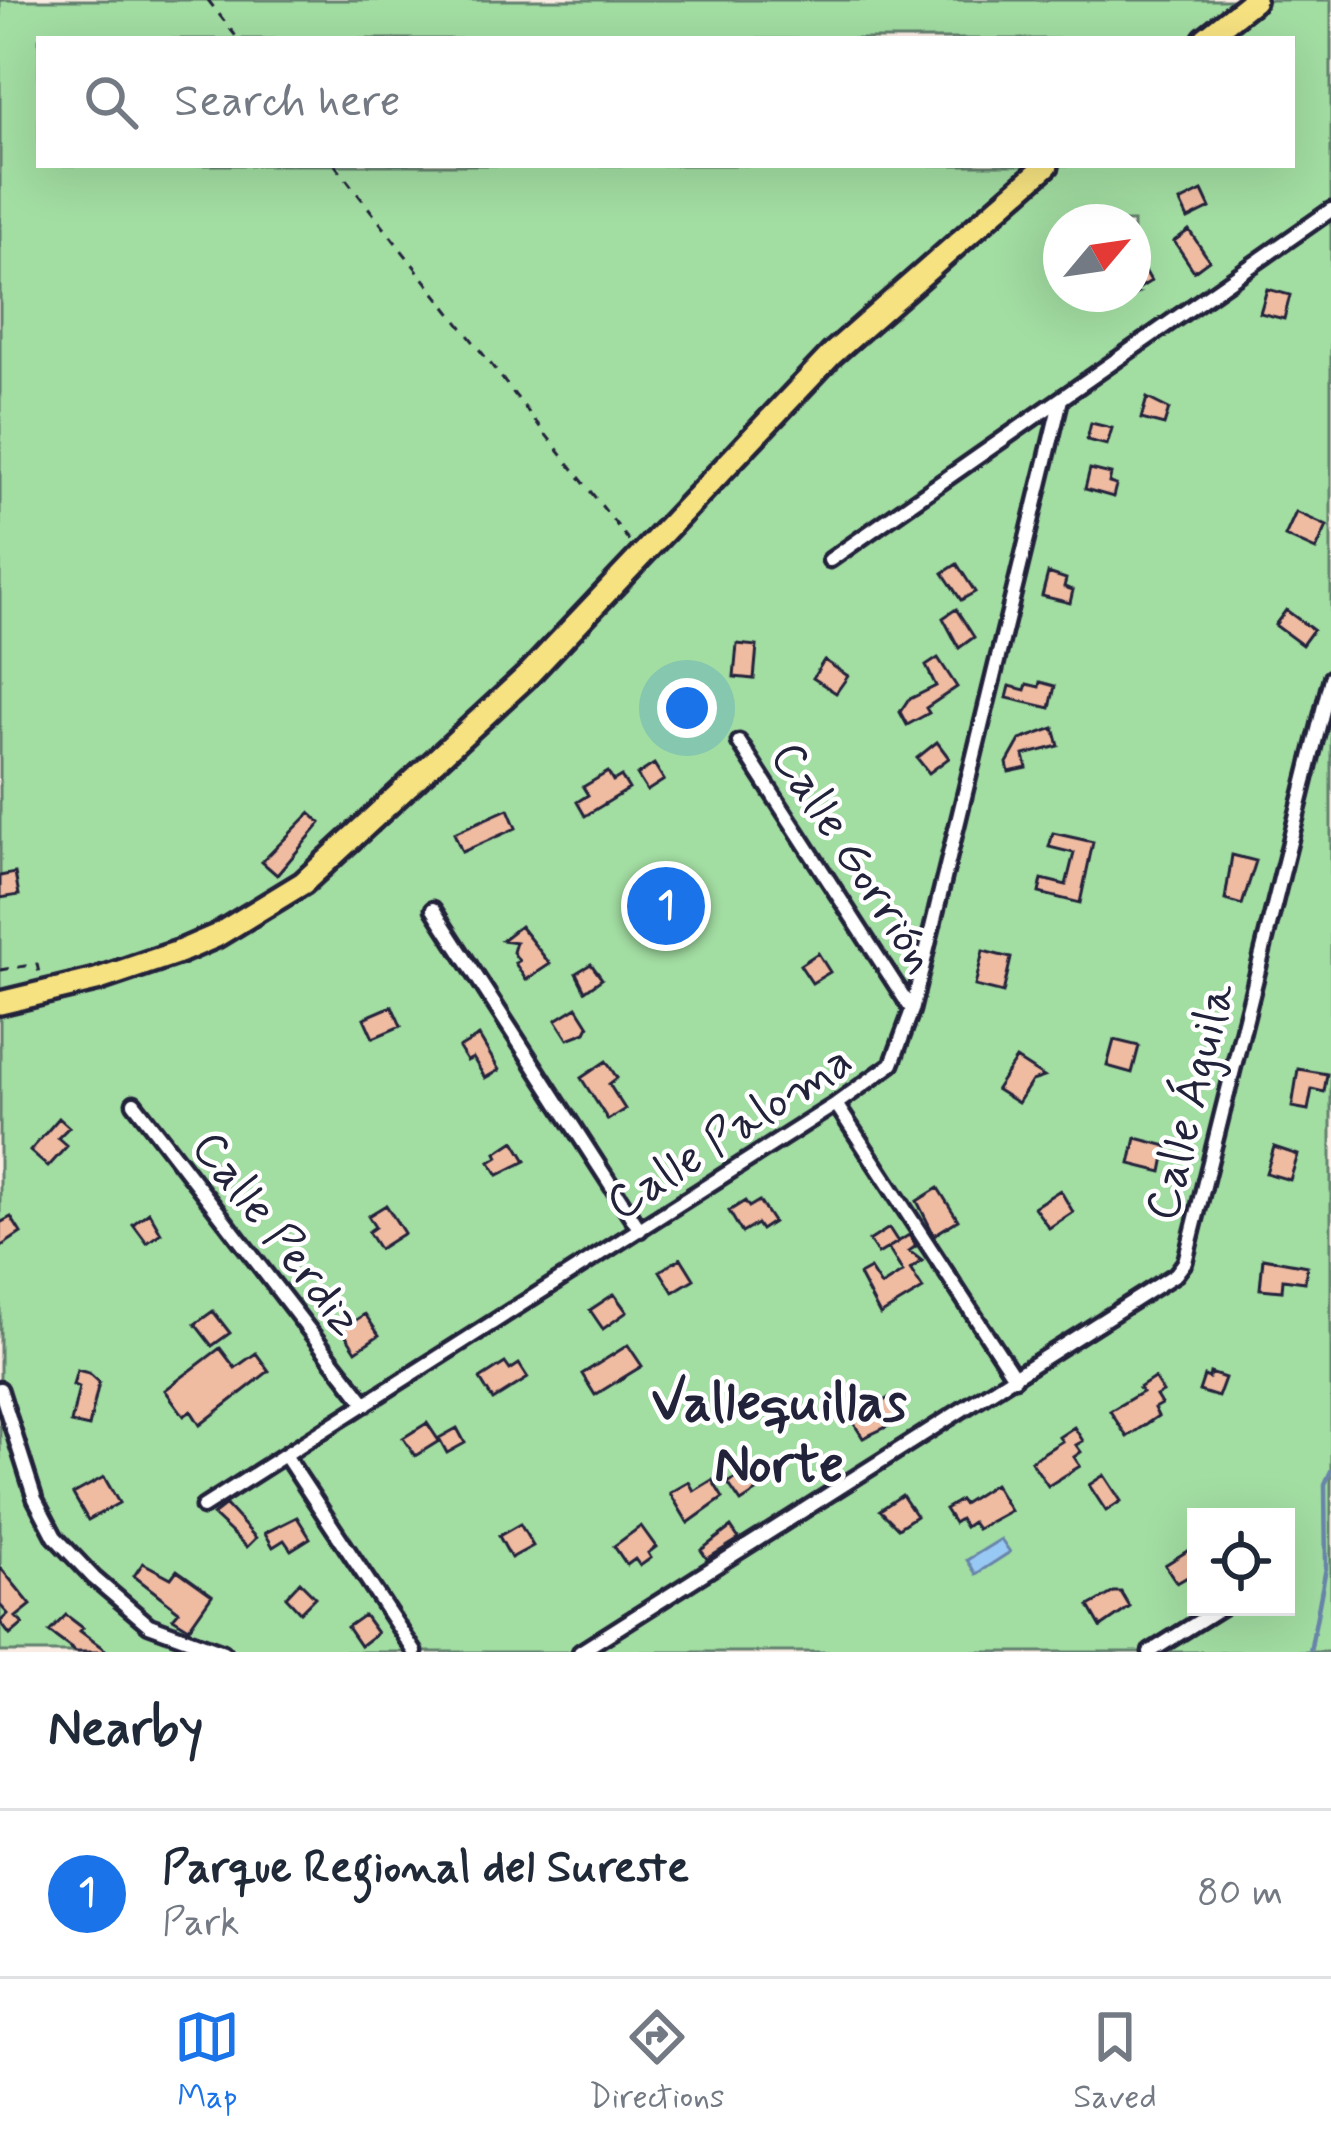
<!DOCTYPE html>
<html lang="en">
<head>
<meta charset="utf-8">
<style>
  :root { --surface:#fff; --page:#f6f6f7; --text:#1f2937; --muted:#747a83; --line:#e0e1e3; --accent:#1a73e8 }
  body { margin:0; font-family:Mynerve,sans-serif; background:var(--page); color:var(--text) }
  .controls { position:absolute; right:36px; bottom:36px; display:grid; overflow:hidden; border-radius:0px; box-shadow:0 12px 48px #0002 }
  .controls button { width:108px; height:108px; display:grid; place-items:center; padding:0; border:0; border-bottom:3px solid var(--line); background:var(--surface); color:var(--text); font:60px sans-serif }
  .compass { position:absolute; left:1043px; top:204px; width:108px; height:108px; border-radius:50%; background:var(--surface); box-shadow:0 12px 48px #0002; rotate:61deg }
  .you { position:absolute; left:687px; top:708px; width:42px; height:42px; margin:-30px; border:9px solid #fff; border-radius:50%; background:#1a73e8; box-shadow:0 0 0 18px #1a73e833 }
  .badge { display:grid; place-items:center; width:78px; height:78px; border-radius:50%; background:var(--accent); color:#fff; font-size:39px; font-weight:700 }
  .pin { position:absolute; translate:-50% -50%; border:6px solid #fff; box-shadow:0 3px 12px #0006 }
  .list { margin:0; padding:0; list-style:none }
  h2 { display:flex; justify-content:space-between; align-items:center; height:156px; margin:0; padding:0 48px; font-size:51px }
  h2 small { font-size:39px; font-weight:400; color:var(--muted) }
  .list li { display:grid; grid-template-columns:78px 1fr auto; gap:36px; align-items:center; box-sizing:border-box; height:168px; padding:0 48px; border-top:3px solid var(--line) }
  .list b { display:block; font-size:45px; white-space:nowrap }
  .list p { margin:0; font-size:39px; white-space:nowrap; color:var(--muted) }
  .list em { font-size:39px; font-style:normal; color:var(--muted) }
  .icon { flex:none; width:66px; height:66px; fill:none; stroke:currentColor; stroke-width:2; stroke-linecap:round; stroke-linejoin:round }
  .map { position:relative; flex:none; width:1331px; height:1652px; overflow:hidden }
  .search { position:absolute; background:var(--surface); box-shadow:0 12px 48px #0002; left:36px; right:36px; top:36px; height:132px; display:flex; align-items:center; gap:30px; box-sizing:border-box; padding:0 42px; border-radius:0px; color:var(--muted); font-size:45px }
  .sheet { height:324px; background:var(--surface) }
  nav { display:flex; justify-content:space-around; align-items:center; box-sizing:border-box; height:168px; border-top:3px solid var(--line); background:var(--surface); font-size:33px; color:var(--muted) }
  nav a { display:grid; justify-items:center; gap:6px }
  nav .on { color:var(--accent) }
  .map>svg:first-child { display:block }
</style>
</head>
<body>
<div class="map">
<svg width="1331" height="1652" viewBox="0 0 1331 1652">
  <rect width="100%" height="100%" fill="#faebe3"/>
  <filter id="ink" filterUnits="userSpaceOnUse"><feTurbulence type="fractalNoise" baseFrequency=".00833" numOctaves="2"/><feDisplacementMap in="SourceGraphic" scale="24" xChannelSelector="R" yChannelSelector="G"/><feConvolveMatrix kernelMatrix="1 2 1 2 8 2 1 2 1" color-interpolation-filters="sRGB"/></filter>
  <g filter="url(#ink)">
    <path fill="#a2dda2" stroke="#62806e" stroke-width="3" fill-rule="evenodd" d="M 0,0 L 1331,0 L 1331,1652 L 0,1652 ZM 39,39 L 1292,39 L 1292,165 L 39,165 ZM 1061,222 L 1133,222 L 1133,294 L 1061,294 ZM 1196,1517 L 1286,1517 L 1286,1607 L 1196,1607 Z"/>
    <path fill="#98c8f4" stroke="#6986aa" stroke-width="3" d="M 1001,1539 L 1010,1552 L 976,1574 L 967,1560 Z"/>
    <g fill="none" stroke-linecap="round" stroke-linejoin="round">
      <path stroke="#6986aa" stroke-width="4.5" d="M 1310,1652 L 1326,1568 L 1325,1484 L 1331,1471"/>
    </g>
    <path fill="#efbba1" stroke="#22223b" stroke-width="3" d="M 1202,191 L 1210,208 L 1188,219 L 1180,202 Z
      M 1189,230 L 1209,260 L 1194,271 L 1174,241 Z
      M 1133,249 L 1151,281 L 1133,292 Z
      M 1267,289 L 1290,295 L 1284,319 L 1260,313 Z
      M 1100,294 L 1137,294 L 1110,310 Z
      M 1147,398 L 1169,409 L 1164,425 L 1141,419 Z
      M 1091,423 L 1112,428 L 1107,445 L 1087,440 Z
      M 1090,469 L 1111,474 L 1109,483 L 1116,485 L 1113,497 L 1085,489 Z
      M 1296,512 L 1327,526 L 1316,550 L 1285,536 Z
      M 957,564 L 975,592 L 961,600 L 943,573 Z
      M 1048,573 L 1066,579 L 1064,587 L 1073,590 L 1070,603 L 1042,596 Z
      M 956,609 L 974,637 L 959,648 L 943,618 Z
      M 1286,610 L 1313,630 L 1302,645 L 1275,625 Z
      M 737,644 L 757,646 L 754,679 L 734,677 Z
      M 938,658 L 957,687 L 926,708 L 929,713 L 907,725 L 900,712 L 908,700 L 936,686 L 926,666 Z
      M 824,660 L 848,676 L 836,693 L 813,678 Z
      M 1040,682 L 1055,686 L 1050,708 L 1007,698 L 1010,686 L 1025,690 L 1027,684 L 1039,687 Z
      M 1054,728 L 1059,746 L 1024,755 L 1027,768 L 1009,772 L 1007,763 L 1020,740 Z
      M 937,742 L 949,758 L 929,773 L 917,758 Z
      M 654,764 L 664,780 L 647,791 L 637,775 Z
      M 608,772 L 613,781 L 621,776 L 629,789 L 585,816 L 577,802 L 588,795 L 583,787 Z
      M 508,809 L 516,828 L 462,852 L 454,833 Z
      M 310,813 L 321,823 L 277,875 L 262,862 Z
      M 1053,833 L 1093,842 L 1080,903 L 1039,893 L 1042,879 L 1066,885 L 1074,853 L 1049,847 Z
      M 1232,855 L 1256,861 L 1242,905 L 1225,900 Z
      M 15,873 L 19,895 L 0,898 L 0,876 Z
      M 520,926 L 550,964 L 526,980 L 515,963 L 519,961 L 513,952 L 516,942 L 502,940 Z
      M 983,951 L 1011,958 L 1003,993 L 975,986 Z
      M 818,953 L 830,972 L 812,983 L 800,965 Z
      M 591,964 L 602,979 L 585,991 L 576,973 Z
      M 392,1006 L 401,1026 L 373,1038 L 364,1018 Z
      M 577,1007 L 589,1026 L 586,1032 L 568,1039 L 556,1020 Z
      M 479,1036 L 499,1070 L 485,1078 L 473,1058 L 467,1061 L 459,1048 Z
      M 1114,1040 L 1139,1046 L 1132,1073 L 1107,1066 Z
      M 1016,1059 L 1044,1077 L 1032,1081 L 1018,1103 L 996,1089 Z
      M 606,1061 L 617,1078 L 609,1084 L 625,1109 L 608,1120 L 581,1078 Z
      M 1298,1069 L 1327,1074 L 1324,1092 L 1312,1089 L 1308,1110 L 1292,1107 Z
      M 59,1118 L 69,1127 L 58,1138 L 67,1146 L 48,1167 L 30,1151 Z
      M 1136,1138 L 1167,1146 L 1162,1172 L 1130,1164 Z
      M 514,1141 L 526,1161 L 498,1175 L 490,1162 L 498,1157 L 496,1153 Z
      M 1274,1147 L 1298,1155 L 1290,1180 L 1266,1173 Z
      M 938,1188 L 958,1220 L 934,1235 L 917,1201 Z
      M 1060,1190 L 1073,1212 L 1049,1228 L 1034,1207 Z
      M 745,1201 L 749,1207 L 759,1201 L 773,1222 L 761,1230 L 757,1224 L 742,1233 L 729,1211 Z
      M 386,1205 L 404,1233 L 379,1249 L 368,1232 L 375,1227 L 368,1216 Z
      M 149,1212 L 161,1233 L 147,1243 L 133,1224 Z
      M 11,1217 L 21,1233 L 0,1247 L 0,1223 Z
      M 889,1228 L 898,1242 L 878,1254 L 869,1241 Z
      M 909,1235 L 916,1246 L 909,1251 L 922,1261 L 910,1269 L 923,1289 L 880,1315 L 859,1275 L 870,1269 L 881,1286 L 903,1272 L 888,1248 Z
      M 681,1258 L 694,1279 L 673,1292 L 660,1271 Z
      M 1263,1258 L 1307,1266 L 1305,1282 L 1283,1279 L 1282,1291 L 1260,1289 Z
      M 614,1294 L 627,1312 L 603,1329 L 590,1310 Z
      M 213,1311 L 230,1333 L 212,1346 L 195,1324 Z
      M 365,1314 L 379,1335 L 356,1351 L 342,1329 Z
      M 628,1345 L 642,1366 L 595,1395 L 582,1374 Z
      M 220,1348 L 235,1368 L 256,1353 L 269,1371 L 200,1425 L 191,1411 L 184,1416 L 165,1390 Z
      M 505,1363 L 510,1370 L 519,1364 L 528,1378 L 493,1400 L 480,1379 Z
      M 77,1370 L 89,1373 L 99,1382 L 89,1427 L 71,1423 L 79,1387 L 73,1385 Z
      M 1210,1373 L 1225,1378 L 1218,1397 L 1199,1391 L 1204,1376 L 1209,1378 Z
      M 1154,1378 L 1163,1392 L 1156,1396 L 1161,1404 L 1154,1408 L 1158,1416 L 1127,1437 L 1110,1411 L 1142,1392 L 1139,1388 Z
      M 871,1395 L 877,1405 L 890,1397 L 903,1419 L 863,1438 L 846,1411 Z
      M 427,1423 L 439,1441 L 415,1456 L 403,1438 Z
      M 1074,1427 L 1083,1441 L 1076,1445 L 1081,1452 L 1074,1457 L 1080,1466 L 1048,1486 L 1031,1461 L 1062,1441 L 1059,1437 Z
      M 457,1428 L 465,1443 L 447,1453 L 439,1438 Z
      M 746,1471 L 758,1491 L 741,1502 L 728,1483 Z
      M 1104,1475 L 1121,1501 L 1106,1511 L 1089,1485 Z
      M 104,1477 L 119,1503 L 88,1520 L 73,1494 Z
      M 712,1480 L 723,1498 L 688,1523 L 670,1493 L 689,1482 L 694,1491 Z
      M 994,1484 L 1010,1511 L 977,1529 L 972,1522 L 965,1527 L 960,1519 L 954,1523 L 945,1509 L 960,1500 L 963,1504 Z
      M 902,1495 L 916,1516 L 898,1528 L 880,1510 Z
      M 226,1505 L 256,1538 L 247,1547 L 213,1515 Z
      M 297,1517 L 310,1538 L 291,1550 L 284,1540 L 273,1547 L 265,1533 Z
      M 520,1524 L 533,1546 L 511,1558 L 499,1536 Z
      M 641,1526 L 656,1547 L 648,1553 L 651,1558 L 640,1566 L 635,1559 L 627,1565 L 614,1546 Z
      M 731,1527 L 739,1539 L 707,1559 L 701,1550 Z
      M 1192,1548 L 1196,1572 L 1177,1583 L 1165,1565 Z
      M 143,1563 L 171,1578 L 177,1570 L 212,1595 L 189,1628 L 173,1618 L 179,1611 L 134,1576 Z
      M 0,1567 L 31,1605 L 16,1617 L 23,1624 L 10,1635 L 0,1622 L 8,1614 L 0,1605 Z
      M 300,1582 L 315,1597 L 300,1612 L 286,1597 Z
      M 1114,1592 L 1121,1592 L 1130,1607 L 1101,1627 L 1089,1606 Z
      M 66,1615 L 83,1628 L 80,1631 L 108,1652 L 76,1652 L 49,1632 Z
      M 364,1615 L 377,1633 L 360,1646 L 347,1627 Z"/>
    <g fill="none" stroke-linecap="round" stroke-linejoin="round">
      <g stroke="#22223b" stroke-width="21">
        <path id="minor" d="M 830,560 L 1331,210
          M 739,742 L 912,1010
          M 433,909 L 640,1230
          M 134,1103 L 366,1404
          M 836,1104 L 1015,1378
          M 0,1389 L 35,1499 L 55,1537 L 94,1578 L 149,1625 L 223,1652
          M 285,1455 L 415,1652
          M 203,1507 L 836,1104 L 892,1064 L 912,1010 L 1061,399
          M 580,1652 L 1176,1274 L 1185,1262 L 1331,678
          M 1150,1652 L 1222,1607"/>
      </g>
      <g stroke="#22223b" stroke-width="30">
        <path id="primary" d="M 1205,39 L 1254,0
          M 0,1003 L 96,980 L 179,952 L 216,936 L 303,883 L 529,674 L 832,354 L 1047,165"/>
      </g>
      <path stroke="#22223b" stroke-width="3" stroke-dasharray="9 9" stroke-linecap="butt" d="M 208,0 L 238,39
        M 335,165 L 630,542
        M 0,970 L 37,964 L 39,973"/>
      <use href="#minor" stroke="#fff" stroke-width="12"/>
      <use href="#primary" stroke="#f6e281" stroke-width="21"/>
    </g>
  </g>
  <g text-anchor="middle" stroke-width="9" stroke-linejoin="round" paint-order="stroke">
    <g font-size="48" fill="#22223b" stroke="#fff">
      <text transform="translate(856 856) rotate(57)" y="17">Calle Gorrión</text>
      <text transform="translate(1188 1101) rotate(-76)" y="17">Calle Águila</text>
      <text transform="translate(728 1130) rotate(-33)" y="17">Calle Paloma</text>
      <text transform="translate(279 1232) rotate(52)" y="17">Calle Perdiz</text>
    </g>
    <g font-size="54" font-weight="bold" fill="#22223b" stroke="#fff">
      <text x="779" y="1419">Vallequillas<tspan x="779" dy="62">Norte</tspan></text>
    </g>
  </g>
</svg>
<div class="controls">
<button><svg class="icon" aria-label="locate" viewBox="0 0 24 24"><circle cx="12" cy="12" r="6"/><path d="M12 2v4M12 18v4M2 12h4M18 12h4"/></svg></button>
</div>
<svg class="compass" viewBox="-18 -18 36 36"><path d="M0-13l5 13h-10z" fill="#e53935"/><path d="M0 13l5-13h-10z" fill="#747a83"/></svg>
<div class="you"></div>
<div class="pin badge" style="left:666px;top:906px">1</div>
<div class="search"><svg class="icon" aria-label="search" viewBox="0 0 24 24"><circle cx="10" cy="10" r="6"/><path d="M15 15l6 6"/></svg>Search here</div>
</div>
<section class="sheet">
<h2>Nearby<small></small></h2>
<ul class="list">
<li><span class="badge">1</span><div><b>Parque Regional del Sureste</b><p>Park</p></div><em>80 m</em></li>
</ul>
</section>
<nav>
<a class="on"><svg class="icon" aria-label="map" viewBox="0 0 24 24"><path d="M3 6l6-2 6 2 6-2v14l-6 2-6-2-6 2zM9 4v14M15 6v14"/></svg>Map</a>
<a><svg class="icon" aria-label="directions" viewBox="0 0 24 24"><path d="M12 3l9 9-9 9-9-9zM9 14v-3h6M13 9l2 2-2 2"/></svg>Directions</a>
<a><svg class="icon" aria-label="saved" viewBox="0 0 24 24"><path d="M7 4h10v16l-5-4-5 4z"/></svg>Saved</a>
</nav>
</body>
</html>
